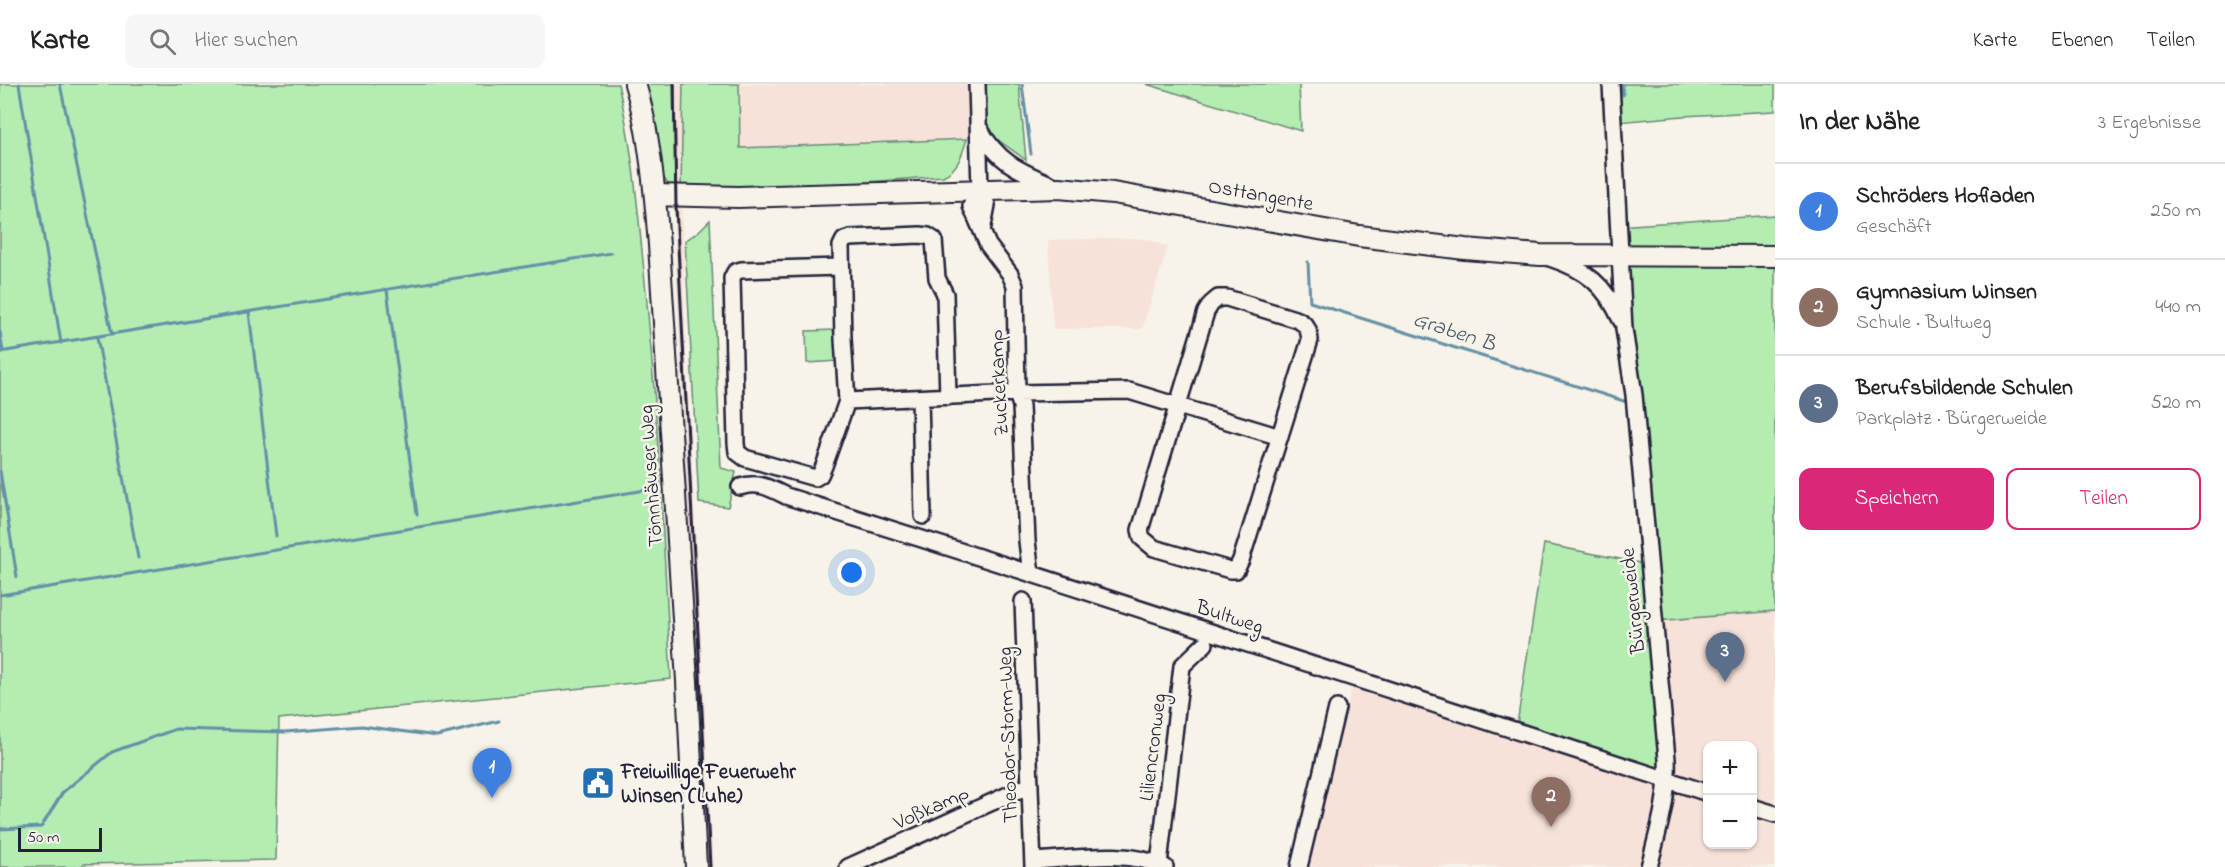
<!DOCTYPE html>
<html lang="de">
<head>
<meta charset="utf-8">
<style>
  :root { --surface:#fff; --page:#f6f6f6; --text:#222; --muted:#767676; --line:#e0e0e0; --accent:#db2777 }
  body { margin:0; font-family:"Indie Flower",sans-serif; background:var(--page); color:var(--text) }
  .controls { position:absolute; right:18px; bottom:18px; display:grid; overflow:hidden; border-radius:12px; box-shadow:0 2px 4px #0004 }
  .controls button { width:54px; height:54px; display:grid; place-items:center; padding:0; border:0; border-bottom:2px solid var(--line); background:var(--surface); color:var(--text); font:30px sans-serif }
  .scale { position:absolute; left:18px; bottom:15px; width:84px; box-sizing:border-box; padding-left:6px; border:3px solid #22223b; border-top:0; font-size:16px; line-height:21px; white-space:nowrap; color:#22223b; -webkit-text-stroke:4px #f7f3e8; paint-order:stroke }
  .you { position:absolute; left:852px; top:489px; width:21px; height:21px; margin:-15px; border:4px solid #fff; border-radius:50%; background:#1a73e8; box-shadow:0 0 0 9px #1a73e833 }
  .badge { display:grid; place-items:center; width:39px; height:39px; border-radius:50%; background:var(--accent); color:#fff; font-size:20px; font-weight:700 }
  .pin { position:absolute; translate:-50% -50px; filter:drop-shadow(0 2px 3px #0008) }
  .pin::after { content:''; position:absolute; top:32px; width:21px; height:18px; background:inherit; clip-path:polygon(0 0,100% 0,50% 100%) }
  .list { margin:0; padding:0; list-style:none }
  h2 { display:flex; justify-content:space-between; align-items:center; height:78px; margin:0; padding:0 24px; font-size:26px }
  h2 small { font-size:20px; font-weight:400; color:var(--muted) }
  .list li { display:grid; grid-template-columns:39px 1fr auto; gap:18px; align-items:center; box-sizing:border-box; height:96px; padding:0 24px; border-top:2px solid var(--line) }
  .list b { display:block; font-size:22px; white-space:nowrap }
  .list p { margin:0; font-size:20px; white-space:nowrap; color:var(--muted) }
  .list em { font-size:20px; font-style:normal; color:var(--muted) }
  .actions { display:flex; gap:12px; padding:18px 24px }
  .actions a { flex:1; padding:14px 0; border:2px solid var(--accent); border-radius:12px; text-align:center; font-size:21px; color:var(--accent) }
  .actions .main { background:var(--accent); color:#fff }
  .icon { flex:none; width:33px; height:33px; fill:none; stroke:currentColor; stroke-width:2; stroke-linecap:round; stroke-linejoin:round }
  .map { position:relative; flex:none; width:1775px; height:783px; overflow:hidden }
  header { display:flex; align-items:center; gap:36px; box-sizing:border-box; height:84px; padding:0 30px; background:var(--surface); border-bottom:2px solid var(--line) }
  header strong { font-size:28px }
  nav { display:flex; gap:33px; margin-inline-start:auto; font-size:21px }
  .search { width:420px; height:54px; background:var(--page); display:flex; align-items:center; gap:15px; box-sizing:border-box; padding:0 21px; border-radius:12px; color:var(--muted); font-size:22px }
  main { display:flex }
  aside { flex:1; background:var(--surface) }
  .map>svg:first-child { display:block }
</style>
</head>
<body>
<header>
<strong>Karte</strong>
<div class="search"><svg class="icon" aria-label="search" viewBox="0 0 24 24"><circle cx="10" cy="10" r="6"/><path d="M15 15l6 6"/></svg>Hier suchen</div>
<nav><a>Karte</a><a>Ebenen</a><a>Teilen</a></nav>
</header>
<main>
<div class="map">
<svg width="1775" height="783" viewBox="0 0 1775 783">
  <rect width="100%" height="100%" fill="#f7f3e8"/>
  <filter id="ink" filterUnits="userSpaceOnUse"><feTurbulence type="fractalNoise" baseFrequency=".0167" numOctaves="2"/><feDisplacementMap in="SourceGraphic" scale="12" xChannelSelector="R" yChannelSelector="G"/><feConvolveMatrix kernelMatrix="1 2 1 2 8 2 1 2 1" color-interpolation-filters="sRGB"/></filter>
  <g filter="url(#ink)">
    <path fill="#f7e2d9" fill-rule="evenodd" d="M 667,0 L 683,0 L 681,104 L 686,268 L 713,783 L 705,783 L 705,780 Z
      M 739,0 L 977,0 L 979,43 L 967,55 L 739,64 Z
      M 1134,154 L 1150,156 L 1168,163 L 1142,245 L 1053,245 L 1048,156 Z
      M 1775,527 L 1775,783 L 1307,783 L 1354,595 L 1668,697 L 1656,537 ZM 1708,662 L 1752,662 L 1752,760 L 1708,760 Z"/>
    <path fill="#b3edb1" stroke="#6a8876" stroke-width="1.5" d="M 0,0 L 618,0 C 634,68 639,139 646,208 C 658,337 664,466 671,595 L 279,635 L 276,776 L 84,780 L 80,783 L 0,783 Z
      M 643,0 L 675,0 L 675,105 L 669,102 L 660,88 Z
      M 683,0 L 739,0 L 740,64 L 967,55 C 962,70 959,85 943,92 L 816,102 L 681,104 Z
      M 985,0 L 1019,0 L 1026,76 L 987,48 Z
      M 1146,0 L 1299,0 L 1301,47 Z
      M 1615,0 L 1775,0 L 1775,27 L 1683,32 L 1618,38 Z
      M 1775,131 L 1775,527 L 1656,537 L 1668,697 L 1516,647 L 1544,460 L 1650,481 L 1618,142 Z
      M 710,136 L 721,384 L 736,388 L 728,423 L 699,419 L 685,157 L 698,148 Z
      M 837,246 L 838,277 L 807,279 L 806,247 Z"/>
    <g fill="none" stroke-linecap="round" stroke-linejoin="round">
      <path stroke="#6390a6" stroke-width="3" d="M 19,0 L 61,259
        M 60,0 L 112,250
        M 1022,0 L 1031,70
        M 1622,0 L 1623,11
        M 1308,178 L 1310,218 L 1627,318
        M 387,206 L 417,430
        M 249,228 L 276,452
        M 0,248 L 3,268
        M 97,253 L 138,474
        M 0,268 L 611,169
        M 0,387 L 17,493
        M 0,511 L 658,404
        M 0,745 L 41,743 L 63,708 L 112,668 L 176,645 L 285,648 L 362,642 L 437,652 L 499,637"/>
      <g stroke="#22223b" stroke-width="20">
        <path id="minor" d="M 977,0 L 980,106 L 987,121 L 982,147
          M 1611,0 L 1624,245 L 1634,311 L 1667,675 C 1669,713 1658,747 1649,783
          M 980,45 C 998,80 1023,88 1057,103
          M 980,106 L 971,122 L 988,161 L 1010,190 L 1015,202 L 1017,309 L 1021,322 L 1027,457 L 1031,490
          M 1550,174 C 1587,186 1605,201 1621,236
          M 840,183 L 741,186 L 735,188 L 732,194 L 736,359 L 737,368 L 745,374 L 815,394 L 820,391 L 824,382 L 847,317 L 1017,309 L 1129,307 L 1280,353
          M 1218,214 L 1227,214 L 1298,236 C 1307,241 1309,246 1310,256 L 1241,476 L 1236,486 L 1230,486 L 1154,464 L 1142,454 L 1140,446 L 1206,228 L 1211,220 Z
          M 920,314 L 923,432
          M 847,317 L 843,255 L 841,162 L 844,156 L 850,154 L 920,151 L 928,152 L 934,156 L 937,194 L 945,210 L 948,313
          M 740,403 C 758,397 770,404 786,412 L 1001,480 L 1708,709
          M 1023,517 L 1033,783
          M 1752,723 L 1775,730
          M 1033,777 C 1075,775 1126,765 1165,783
          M 1159,780 L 1182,582 L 1205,560
          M 848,783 L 1030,701
          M 1299,783 L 1337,624"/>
      </g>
      <g stroke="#22223b" stroke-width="24">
        <path id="major" d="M 635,0 C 650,48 655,111 659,161 L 687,597 L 696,783
          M 655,111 L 738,113 L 1059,104 L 1113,109 L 1359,152 L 1465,165 L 1540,171 L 1775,172"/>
      </g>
      <use href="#minor" stroke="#f7f3e8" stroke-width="15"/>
      <use href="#major" stroke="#f7f3e8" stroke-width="20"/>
      <path stroke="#22223b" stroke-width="3" d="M 674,0 L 676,123 L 710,783"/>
    </g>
  </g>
  <defs>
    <g id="civic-square" transform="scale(1.725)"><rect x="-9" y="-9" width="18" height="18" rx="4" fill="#1f6fb2" stroke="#f7f3e8"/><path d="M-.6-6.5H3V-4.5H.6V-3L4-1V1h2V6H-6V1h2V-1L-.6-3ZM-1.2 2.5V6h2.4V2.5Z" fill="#fff"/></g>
  </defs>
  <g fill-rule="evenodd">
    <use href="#civic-square" x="598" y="699"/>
  </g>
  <g text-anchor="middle" stroke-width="5" stroke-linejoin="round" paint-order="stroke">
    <g font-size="21" fill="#22223b" stroke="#f7f3e8">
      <text transform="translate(1261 110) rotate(10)" y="7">Osttangente</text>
      <text transform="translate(998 299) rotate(-93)" y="7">Zuckerkamp</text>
      <text transform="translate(650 392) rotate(-94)" y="7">Tönnhäuser Weg</text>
      <text transform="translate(1632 517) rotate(-96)" y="7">Bürgerweide</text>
      <text transform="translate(1230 532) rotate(18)" y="7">Bultweg</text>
      <text transform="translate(1007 651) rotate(-92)" y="7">Theodor-Storm-Weg</text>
      <text transform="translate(1152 663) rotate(-83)" y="7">Liliencronweg</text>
      <text transform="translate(931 723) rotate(-24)" y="7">Voßkamp</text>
    </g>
    <g font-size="21" font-weight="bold" fill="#22223b" stroke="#f7f3e8" text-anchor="start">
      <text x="621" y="694">Freiwillige Feuerwehr<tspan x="621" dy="24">Winsen (Luhe)</tspan></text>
    </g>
    <g font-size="22" font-style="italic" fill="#425970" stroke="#f7f3e8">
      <text transform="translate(1455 246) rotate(18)" y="8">Graben B</text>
    </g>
  </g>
</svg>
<div class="controls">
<button>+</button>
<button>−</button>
</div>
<div class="scale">50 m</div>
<div class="you"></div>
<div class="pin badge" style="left:492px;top:714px;background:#3f7fe0">1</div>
<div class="pin badge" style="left:1551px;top:743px;background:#8d6e63">2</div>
<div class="pin badge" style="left:1725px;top:598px;background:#5c6f8a">3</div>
</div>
<aside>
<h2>In der Nähe<small>3 Ergebnisse</small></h2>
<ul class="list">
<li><span class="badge" style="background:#3f7fe0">1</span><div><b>Schröders Hofladen</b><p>Geschäft</p></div><em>250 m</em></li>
<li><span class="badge" style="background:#8d6e63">2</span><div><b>Gymnasium Winsen</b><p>Schule · Bultweg</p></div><em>440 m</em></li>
<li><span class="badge" style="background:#5c6f8a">3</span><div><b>Berufsbildende Schulen</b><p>Parkplatz · Bürgerweide</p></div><em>520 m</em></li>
</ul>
<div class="actions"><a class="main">Speichern</a><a>Teilen</a></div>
</aside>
</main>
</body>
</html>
